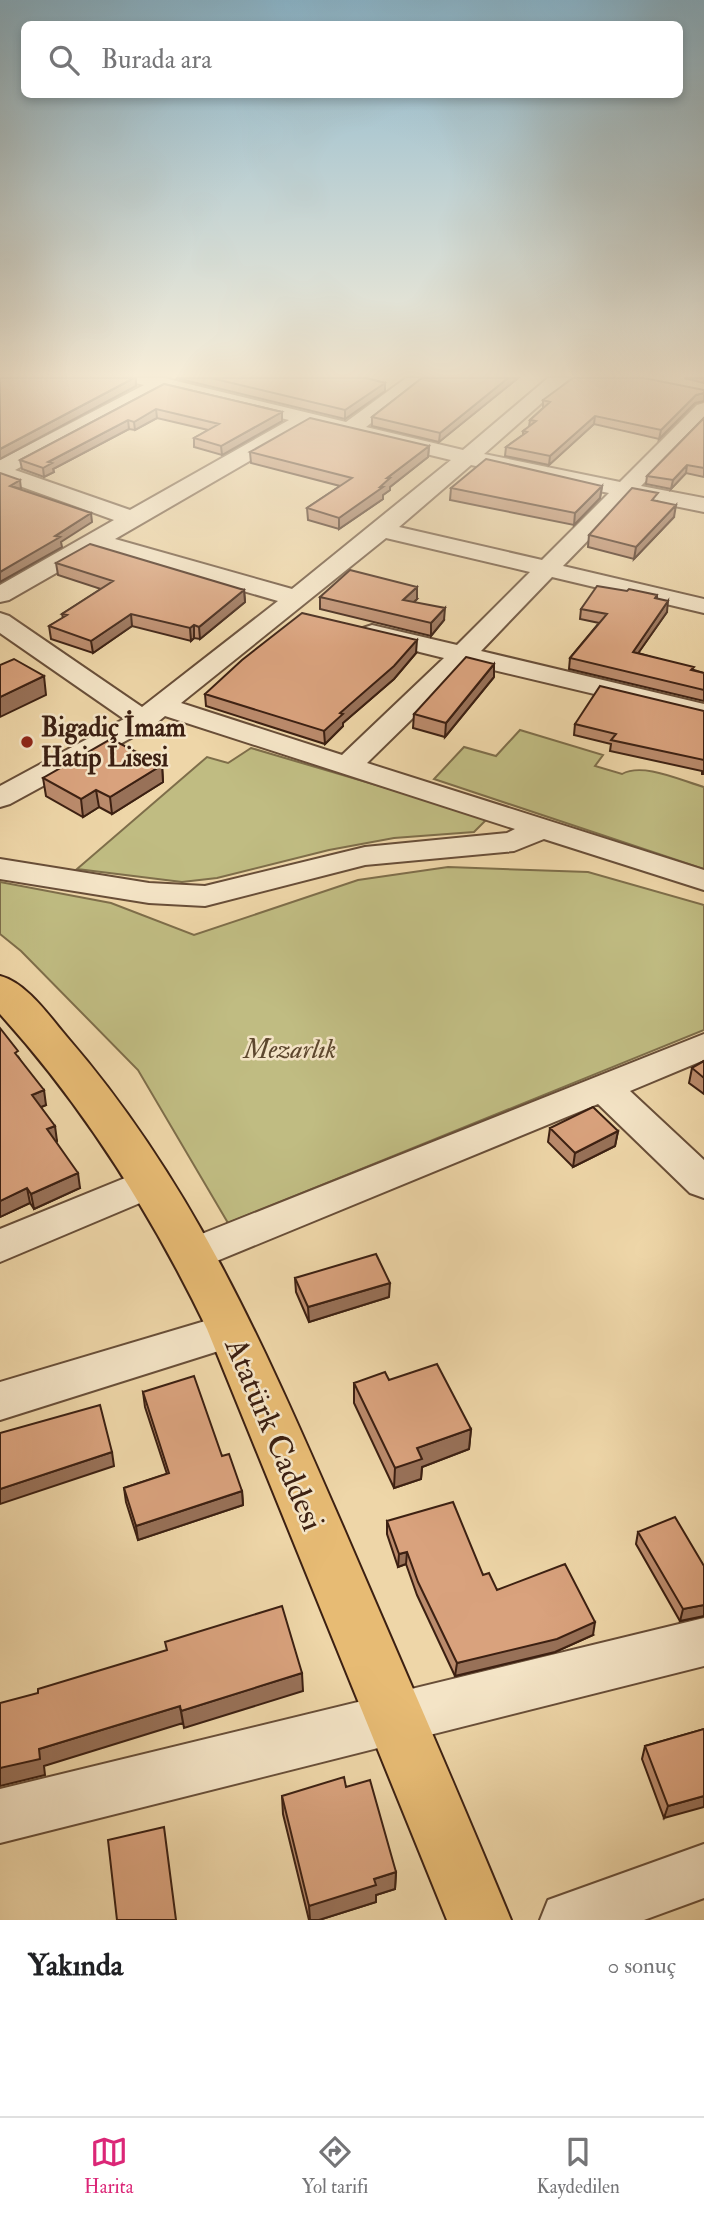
<!DOCTYPE html>
<html lang="tr">
<head>
<meta charset="utf-8">
<style>
  :root { --surface:#fff; --page:#f2f2f2; --text:#202124; --muted:#757577; --line:#e0e0e0; --accent:#db2777 }
  body { margin:0; font-family:"IM FELL Double Pica",serif; background:var(--page); color:var(--text) }
  .list { margin:0; padding:0; list-style:none }
  h2 { display:flex; justify-content:space-between; align-items:center; height:91px; margin:0; padding:0 28px; font-size:30px }
  h2 small { font-size:23px; font-weight:400; color:var(--muted) }
  .icon { flex:none; width:38px; height:38px; fill:none; stroke:currentColor; stroke-width:2; stroke-linecap:round; stroke-linejoin:round }
  .map { position:relative; flex:none; width:704px; height:1920px; overflow:hidden }
  .search { position:absolute; background:var(--surface); box-shadow:0 4px 10px #0003; left:21px; right:21px; top:21px; height:77px; display:flex; align-items:center; gap:18px; box-sizing:border-box; padding:0 24px; border-radius:10px; color:var(--muted); font-size:26px }
  .sheet { height:196px; background:var(--surface) }
  nav { display:flex; justify-content:space-around; align-items:center; box-sizing:border-box; height:98px; border-top:2px solid var(--line); background:var(--surface); font-size:19px; color:var(--muted) }
  nav a { display:grid; justify-items:center; gap:4px }
  nav .on { color:var(--accent) }
  .map>svg:first-child { display:block }
</style>
</head>
<body>
<div class="map">
<svg width="704" height="1920" viewBox="0 0 704 1920">
  <rect width="100%" height="100%" fill="#eed6a8"/>
  <filter id="stains"><feTurbulence type="fractalNoise" baseFrequency=".00286" numOctaves="4"/><feColorMatrix values="0 0 0 0 .2 0 0 0 0 .09 0 0 0 0 .02 0 0 0 .5 -.17"/></filter>
  <radialGradient id="worn" r=".72"><stop offset=".6" stop-color="#630" stop-opacity="0"/><stop offset="1" stop-color="#630" stop-opacity=".3"/></radialGradient>
  <path fill="#c0bc82" stroke="#7e6e4a" stroke-width="2" d="M 520,730 L 603,755 L 595,766 L 622,774 C 643,762 682,781 704,787 L 704,869 L 434,779 L 464,747 L 496,756 Z
    M 251,748 L 488,818 L 474,832 L 394,838 L 329,850 L 217,878 L 182,882 L 77,869 L 207,757 L 228,763 Z
    M 448,867 L 588,872 L 704,905 L 704,1030 L 228,1223 L 138,1070 L 21,951 L 0,934 L 0,882 L 111,903 L 194,935 L 358,880 Z"/>
  <g fill="none" stroke-linecap="round" stroke-linejoin="round">
    <g stroke="#684e38" stroke-width="4">
      <path id="minor" d="M 128,378 L 164,378 L 346,422 L 406,378 L 429,378 L 366,427 L 463,450 L 548,378 L 570,378 L 484,454 L 620,482 L 697,405 L 704,403 L 704,421 L 641,486 L 704,498 L 704,512 L 630,497 L 563,566 L 704,599 L 704,613 L 552,577 L 481,651 L 704,704 L 704,720 L 468,664 L 367,763 L 704,870 L 704,890 L 544,839 L 514,851 L 365,865 L 205,906 L 149,903 L 0,879 L 0,859 L 149,883 L 205,886 L 365,847 L 507,833 L 515,829 L 165,716 L 153,726 L 10,804 L 0,807 L 0,786 L 124,719 L 0,633 L 0,613 L 9,616 L 142,707 L 278,601 L 98,549 L 9,600 L 0,602 L 0,585 L 114,520 L 0,479 L 0,460 L 144,385 L 131,382 ZM 164,390 L 289,420 L 130,510 L 15,470 ZM 310,426 L 451,460 L 292,589 L 115,539 ZM 471,465 L 609,493 L 542,560 L 399,527 ZM 386,538 L 530,572 L 457,645 L 372,625 L 363,628 L 359,633 L 363,638 L 444,658 L 342,755 L 181,703 Z
        M 704,1034 L 704,1060 L 630,1091 L 704,1160 L 704,1198 L 690,1193 L 598,1104 L 207,1265 L 193,1270 L 179,1265 L 173,1254 L 179,1243 Z
        M 152,1167 L 166,1172 L 171,1182 L 166,1192 L 0,1262 L 0,1229 Z
        M 232,1313 L 247,1318 L 253,1330 L 247,1342 L 0,1420 L 0,1382 Z
        M 704,1618 L 704,1666 L 0,1843 L 0,1789 Z
        M 704,1844 L 704,1898 L 644,1920 L 540,1920 L 548,1900 Z"/>
    </g>
    <g stroke="#3c2012" stroke-width="4">
      <path id="major" d="M 0,976 C 27,983 49,1016 67,1037 C 196,1186 266,1351 344,1529 C 400,1659 457,1789 511,1920 L 447,1920 L 207,1329 C 152,1215 85,1108 0,1014 Z"/>
    </g>
    <use href="#minor" fill="#f4e4c6" fill-rule="evenodd"/>
    <use href="#major" fill="#e7bb74" fill-rule="evenodd"/>
  </g>
  <path fill="#bb8b6c" stroke="#3c2012" stroke-width="2" d="M 176,378 L 366,378 L 385,383 L 385,391 L 345,419 Z
    M 422,378 L 518,378 L 439,442 L 372,426 L 372,417 Z
    M 684,378 L 704,378 L 704,383 Z
    M 164,384 L 282,412 L 282,421 L 222,455 L 194,447 L 194,438 L 208,430 L 157,418 L 135,430 L 129,429 L 53,469 L 54,472 L 44,477 L 22,469 L 20,460 Z
    M 543,400 L 695,403 L 659,439 L 594,424 L 549,465 L 505,456 L 506,447 L 523,435 L 523,431 L 529,427 L 530,420 L 543,408 Z
    M 704,418 L 704,477 L 686,473 L 671,489 L 646,484 L 647,476 Z
    M 429,446 L 428,457 L 390,487 L 390,490 L 383,495 L 383,499 L 339,529 L 308,520 L 307,508 L 340,486 L 251,463 L 250,452 Z
    M 602,486 L 600,498 L 574,525 L 450,500 L 451,488 Z
    M 657,501 L 674,517 L 634,559 L 588,547 L 589,535 Z
    M 56,563 L 244,590 L 245,602 L 200,639 L 194,638 L 191,641 L 132,626 L 93,653 L 51,639 L 49,626 L 63,618 L 62,614 L 101,589 L 58,575 Z
    M 657,595 L 657,599 L 667,612 L 638,653 L 704,673 L 704,701 L 569,669 L 570,658 L 599,623 L 580,619 L 581,609 Z
    M 320,597 L 417,599 L 414,602 L 444,620 L 431,636 L 320,609 Z
    M 416,653 L 394,679 L 343,723 L 343,726 L 325,744 L 206,706 L 205,694 Z
    M 494,677 L 445,737 L 413,728 L 414,714 Z
    M 704,711 L 704,774 L 702,774 L 702,771 L 610,751 L 611,744 L 574,735 L 575,724 Z
    M 162,765 L 163,782 L 112,814 L 99,807 L 83,817 L 46,796 L 43,778 Z
    M 19,1058 L 46,1105 L 41,1107 L 57,1141 L 56,1142 L 80,1188 L 34,1209 L 30,1203 L 0,1217 Z
    M 704,1061 L 704,1094 L 689,1083 L 692,1068 Z
    M 550,1128 L 618,1131 L 615,1146 L 573,1167 L 548,1142 Z
    M 295,1278 L 389,1297 L 309,1322 L 296,1292 Z
    M 389,1380 L 471,1429 L 469,1449 L 422,1467 L 421,1479 L 394,1488 L 354,1403 L 354,1383 Z
    M 143,1392 L 222,1456 L 242,1491 L 243,1505 L 138,1540 L 126,1502 L 124,1488 L 167,1474 L 145,1407 Z
    M 387,1521 L 483,1575 L 497,1590 L 593,1635 L 555,1652 L 455,1676 L 417,1595 L 406,1564 L 398,1567 L 387,1534 Z
    M 638,1532 L 704,1566 L 704,1616 L 680,1621 L 636,1544 Z
    M 704,1729 L 664,1818 L 642,1759 L 645,1746 Z
    M 346,1787 L 396,1872 L 395,1889 L 376,1895 L 376,1902 L 319,1920 L 309,1920 L 283,1814 L 282,1796 Z"/>
  <path fill="#987158" stroke="#3c2012" stroke-width="2" d="M 134,378 L 136,378 L 136,386 L 0,459 L 0,449 Z
    M 508,378 L 518,378 L 439,442 L 440,433 Z
    M 385,383 L 385,391 L 345,419 L 345,410 Z
    M 704,393 L 704,401 L 695,403 L 659,439 L 661,430 L 696,395 Z
    M 156,409 L 157,418 L 135,430 L 134,422 Z
    M 282,412 L 282,421 L 222,455 L 221,446 Z
    M 595,416 L 594,424 L 549,465 L 550,456 Z
    M 128,420 L 129,429 L 53,469 L 54,472 L 44,477 L 43,468 L 48,462 Z
    M 429,446 L 428,457 L 390,487 L 390,490 L 383,495 L 383,499 L 339,529 L 339,518 L 387,478 Z
    M 687,465 L 686,473 L 671,489 L 673,480 Z
    M 20,480 L 21,489 L 10,486 Z
    M 602,486 L 600,498 L 574,525 L 575,513 Z
    M 676,505 L 674,517 L 634,559 L 636,547 Z
    M 91,513 L 92,522 L 61,542 L 62,547 L 0,582 L 0,572 Z
    M 417,587 L 417,599 L 403,612 L 403,600 Z
    M 244,590 L 245,602 L 200,639 L 199,627 Z
    M 668,601 L 667,612 L 632,662 L 633,652 Z
    M 445,608 L 444,620 L 431,636 L 431,623 Z
    M 131,614 L 132,626 L 93,653 L 91,641 Z
    M 194,625 L 194,638 L 191,641 L 190,628 Z
    M 417,640 L 416,653 L 394,679 L 343,723 L 343,726 L 325,744 L 324,731 L 340,713 Z
    M 494,664 L 494,677 L 445,737 L 446,723 Z
    M 44,676 L 46,695 L 0,717 L 0,697 Z
    M 162,765 L 163,782 L 112,814 L 110,797 Z
    M 96,790 L 99,807 L 83,817 L 81,799 Z
    M 44,1090 L 46,1105 L 34,1110 L 32,1095 Z
    M 55,1126 L 57,1141 L 50,1145 L 47,1129 Z
    M 618,1131 L 615,1146 L 573,1167 L 575,1153 Z
    M 78,1173 L 80,1188 L 34,1209 L 31,1194 Z
    M 27,1188 L 30,1203 L 0,1217 L 0,1201 Z
    M 390,1283 L 389,1297 L 309,1322 L 308,1307 Z
    M 471,1429 L 469,1449 L 422,1467 L 421,1479 L 394,1488 L 395,1468 L 417,1448 Z
    M 112,1452 L 114,1466 L 0,1504 L 0,1489 Z
    M 242,1491 L 243,1505 L 138,1540 L 136,1526 Z
    M 407,1552 L 406,1564 L 398,1567 L 399,1554 Z
    M 704,1605 L 704,1616 L 680,1621 L 683,1609 Z
    M 595,1622 L 593,1635 L 555,1652 L 455,1676 L 457,1663 Z
    M 302,1673 L 303,1691 L 184,1728 L 181,1711 Z
    M 180,1706 L 183,1723 L 44,1766 L 45,1775 L 0,1786 L 0,1768 L 39,1749 Z
    M 704,1796 L 704,1807 L 664,1818 L 668,1806 Z
    M 396,1872 L 395,1889 L 376,1895 L 376,1902 L 319,1920 L 310,1920 L 309,1906 L 374,1879 Z"/>
  <path fill="#d9a27d" stroke="#3c2012" stroke-width="2" d="M 0,378 L 134,378 L 0,449 Z
    M 211,378 L 366,378 L 385,383 L 345,410 Z
    M 422,378 L 508,378 L 440,433 L 372,417 Z
    M 573,378 L 644,378 L 704,390 L 704,393 L 696,395 L 661,430 L 595,416 L 550,456 L 506,447 L 527,432 L 523,431 L 536,421 L 530,420 L 550,402 L 543,400 Z
    M 164,384 L 282,412 L 221,446 L 194,438 L 219,424 L 156,409 L 134,422 L 128,420 L 48,462 L 52,463 L 43,468 L 20,460 Z
    M 310,418 L 429,446 L 387,478 L 390,478 L 380,487 L 383,487 L 339,518 L 307,508 L 352,478 L 250,452 Z
    M 704,418 L 704,468 L 687,465 L 673,480 L 647,476 Z
    M 486,459 L 602,486 L 575,513 L 451,488 Z
    M 0,473 L 20,480 L 10,486 L 91,513 L 55,536 L 60,537 L 0,572 Z
    M 632,488 L 658,493 L 652,500 L 676,505 L 636,547 L 589,535 Z
    M 90,544 L 244,590 L 199,627 L 194,625 L 190,628 L 131,614 L 91,641 L 49,626 L 67,615 L 62,614 L 113,581 L 56,563 Z
    M 350,570 L 417,587 L 403,600 L 445,608 L 431,623 L 320,597 Z
    M 597,586 L 627,591 L 629,589 L 657,595 L 655,598 L 668,601 L 633,652 L 694,667 L 691,670 L 704,673 L 704,690 L 570,658 L 607,614 L 581,609 Z
    M 302,613 L 417,640 L 394,666 L 340,713 L 343,714 L 324,731 L 205,694 L 242,660 Z
    M 466,657 L 494,664 L 446,723 L 414,714 Z
    M 14,659 L 44,676 L 0,697 L 0,665 Z
    M 600,686 L 704,711 L 704,760 L 611,740 L 616,734 L 575,724 Z
    M 111,739 L 162,765 L 110,797 L 96,790 L 81,799 L 43,778 Z
    M 0,1028 L 18,1051 L 15,1053 L 44,1090 L 32,1095 L 55,1126 L 47,1129 L 78,1173 L 31,1194 L 27,1188 L 0,1201 Z
    M 704,1061 L 704,1078 L 692,1068 Z
    M 593,1107 L 618,1131 L 575,1153 L 550,1128 Z
    M 376,1254 L 390,1283 L 308,1307 L 295,1278 Z
    M 437,1364 L 471,1429 L 417,1448 L 422,1459 L 395,1468 L 354,1383 L 385,1372 L 389,1380 Z
    M 194,1376 L 222,1456 L 229,1454 L 242,1491 L 136,1526 L 124,1488 L 169,1473 L 143,1392 Z
    M 100,1405 L 112,1452 L 0,1489 L 0,1433 Z
    M 453,1502 L 483,1575 L 489,1573 L 497,1590 L 565,1564 L 595,1622 L 557,1639 L 457,1663 L 418,1582 L 407,1552 L 399,1554 L 387,1521 Z
    M 675,1517 L 704,1566 L 704,1605 L 683,1609 L 638,1532 Z
    M 282,1606 L 302,1673 L 181,1711 L 180,1706 L 39,1749 L 40,1759 L 0,1768 L 0,1703 L 38,1693 L 38,1689 L 167,1650 L 165,1642 Z
    M 704,1729 L 704,1796 L 668,1806 L 645,1746 Z
    M 344,1777 L 346,1787 L 370,1780 L 396,1872 L 374,1879 L 376,1885 L 309,1906 L 282,1796 Z
    M 164,1827 L 176,1920 L 117,1920 L 108,1840 Z"/>
  <linearGradient id="sky" x2="0" y2="1"><stop stop-color="#89b6cd"/><stop offset="0.58" stop-color="#f7edd8"/><stop offset="1" stop-color="#f7edd8" stop-opacity="0"/></linearGradient>
  <rect width="704" height="647" fill="url(#sky)"/>
  <circle fill="#8f2418" stroke="#f4e4c6" stroke-width="2.5" cx="27" cy="742" r="7"/>
  <g text-anchor="middle" stroke-width="5" stroke-linejoin="round" paint-order="stroke">
    <g font-size="26" font-weight="bold" fill="#3c2012" stroke="#f4e4c6" text-anchor="start">
      <text x="41" y="736">Bigadiç İmam<tspan x="41" dy="30">Hatip Lisesi</tspan></text>
    </g>
    <g font-size="26" font-style="italic" fill="#5d472e" stroke="#f4e4c6">
      <text x="290" y="1058">Mezarlık</text>
    </g>
    <g font-size="32" fill="#3c2012" stroke="#f4e4c6">
      <text transform="translate(275 1434) rotate(67)" y="11">Atatürk Caddesi</text>
    </g>
  </g>
  <rect width="100%" height="100%" filter="url(#stains)"/>
  <rect width="100%" height="100%" fill="url(#worn)"/>
</svg>
<div class="search"><svg class="icon" aria-label="search" viewBox="0 0 24 24"><circle cx="10" cy="10" r="6"/><path d="M15 15l6 6"/></svg>Burada ara</div>
</div>
<section class="sheet">
<h2>Yakında<small>0 sonuç</small></h2>
<ul class="list">
</ul>
</section>
<nav>
<a class="on"><svg class="icon" aria-label="map" viewBox="0 0 24 24"><path d="M3 6l6-2 6 2 6-2v14l-6 2-6-2-6 2zM9 4v14M15 6v14"/></svg>Harita</a>
<a><svg class="icon" aria-label="directions" viewBox="0 0 24 24"><path d="M12 3l9 9-9 9-9-9zM9 14v-3h6M13 9l2 2-2 2"/></svg>Yol tarifi</a>
<a><svg class="icon" aria-label="saved" viewBox="0 0 24 24"><path d="M7 4h10v16l-5-4-5 4z"/></svg>Kaydedilen</a>
</nav>
</body>
</html>
